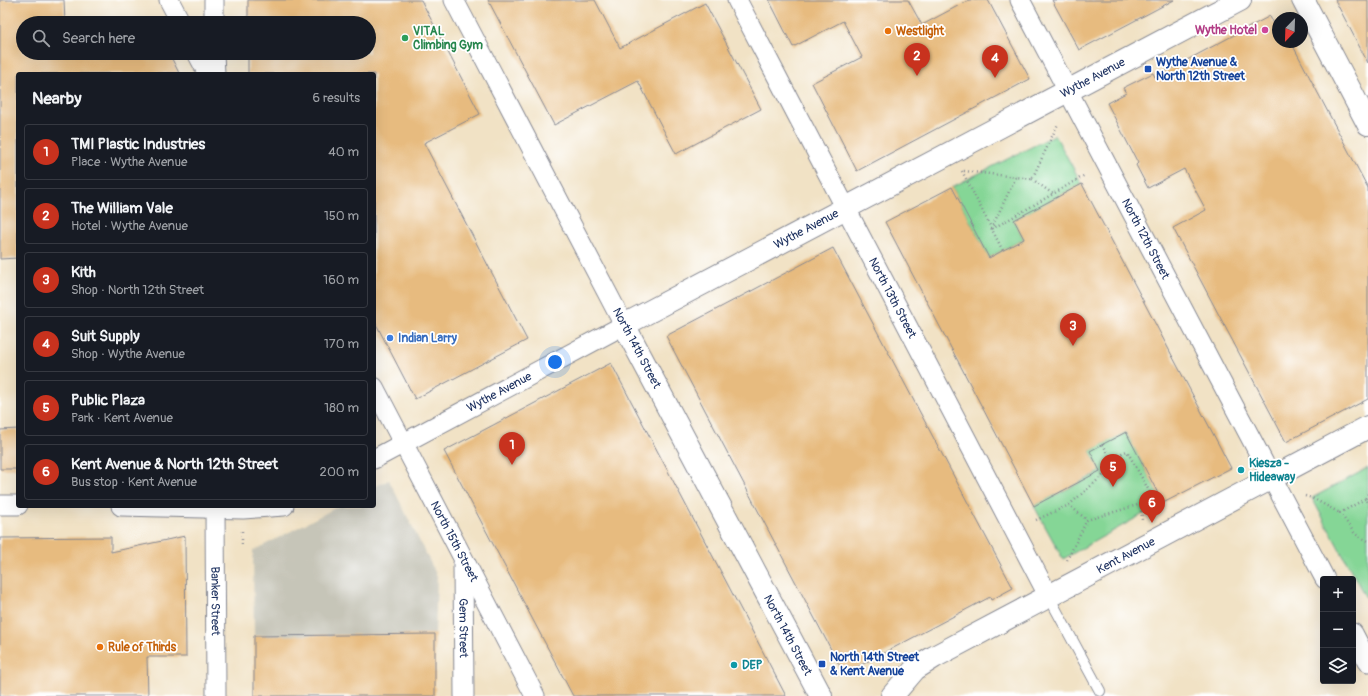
<!DOCTYPE html>
<html lang="en">
<head>
<meta charset="utf-8">
<style>
  :root { --surface:#171b24; --page:#242831; --text:#f1f3f6; --muted:#9ea1a6; --line:#363941; --accent:#c8321e }
  body { margin:0; font-family:Pangolin,sans-serif; background:var(--page); color:var(--text) }
  .controls { position:absolute; right:12px; bottom:12px; display:grid; overflow:hidden; border-radius:4px; box-shadow:0 4px 16px #0002 }
  .controls button { width:36px; height:36px; display:grid; place-items:center; padding:0; border:0; border-bottom:1px solid var(--line); background:var(--surface); color:var(--text); font:20px sans-serif }
  .compass { position:absolute; left:1272px; top:12px; width:36px; height:36px; border-radius:50%; background:var(--surface); box-shadow:0 4px 16px #0002; rotate:203deg }
  .you { position:absolute; left:555px; top:362px; width:14px; height:14px; margin:-10px; border:3px solid #fff; border-radius:50%; background:#1a73e8; box-shadow:0 0 0 6px #1a73e833 }
  .badge { display:grid; place-items:center; width:26px; height:26px; border-radius:50%; background:var(--accent); color:#fff; font-size:13px; font-weight:700 }
  .pin { position:absolute; translate:-50% -33px; filter:drop-shadow(0 1px 2px #0008) }
  .pin::after { content:''; position:absolute; top:21px; width:14px; height:12px; background:inherit; clip-path:polygon(0 0,100% 0,50% 100%) }
  .list { margin:0; padding:0; list-style:none }
  h2 { display:flex; justify-content:space-between; align-items:center; height:52px; margin:0; padding:0 16px; font-size:17px }
  h2 small { font-size:13px; font-weight:400; color:var(--muted) }
  .list li { display:grid; grid-template-columns:26px 1fr auto; gap:12px; align-items:center; box-sizing:border-box; height:56px; margin:0 8px 8px; padding:0 8px; border:1px solid var(--line); border-radius:4px }
  .list b { display:block; font-size:15px; white-space:nowrap }
  .list p { margin:0; font-size:13px; white-space:nowrap; color:var(--muted) }
  .list em { font-size:13px; font-style:normal; color:var(--muted) }
  .icon { flex:none; width:22px; height:22px; fill:none; stroke:currentColor; stroke-width:2; stroke-linecap:round; stroke-linejoin:round }
  .map { position:relative; flex:none; width:1368px; height:696px; overflow:hidden }
  .search { position:absolute; background:var(--surface); box-shadow:0 4px 16px #0002; left:16px; top:16px; width:360px; height:44px; display:flex; align-items:center; gap:10px; box-sizing:border-box; padding:0 14px; border-radius:22px; color:var(--muted); font-size:15px }
  .panel { position:absolute; background:var(--surface); box-shadow:0 4px 16px #0002; left:16px; top:72px; width:360px; height:436px; border-radius:4px }
  .map>svg:first-child { display:block }
</style>
</head>
<body>
<div class="map">
<svg width="1368" height="696" viewBox="0 0 1368 696">
  <rect width="100%" height="100%" fill="#fff"/>
  <filter id="ink" filterUnits="userSpaceOnUse"><feTurbulence type="fractalNoise" baseFrequency=".025" numOctaves="2"/><feDisplacementMap in="SourceGraphic" scale="8" xChannelSelector="R" yChannelSelector="G"/><feConvolveMatrix kernelMatrix="1 2 1 2 8 2 1 2 1" color-interpolation-filters="sRGB"/></filter>
  <filter id="wash" filterUnits="userSpaceOnUse"><feTurbulence type="fractalNoise" baseFrequency=".012" numOctaves="4" result="noise"/><feDisplacementMap in="SourceGraphic" scale="16" xChannelSelector="R" yChannelSelector="G"/><feGaussianBlur stdDeviation="0.9" result="paint"/><feColorMatrix in="noise" values="0 0 0 0 0 0 0 0 0 0 0 0 0 0 0 0 0 1.4 0 .05"/><feComposite in="paint" operator="in"/></filter>
  <g filter="url(#wash)">
    <rect width="100%" height="100%" fill="#f1e2c5"/>
    <path fill="#c6c5b8" d="M 389,480 L 437,576 L 435,634 L 254,636 L 253,551 L 339,506 L 374,506 L 374,487 Z"/>
    <path fill="#85d696" stroke="#50827a" d="M 1055,135 L 1082,184 L 1014,220 L 1024,239 L 989,258 L 952,187 Z
      M 1126,432 L 1163,503 L 1063,559 L 1034,506 L 1100,472 L 1090,451 Z
      M 1368,468 L 1368,602 L 1312,498 Z"/>
    <g id="blocks">
      <path fill="#e7bb7f" d="M 0,0 L 64,0 L 65,23 L 23,23 L 23,53 L 169,53 L 179,73 L 18,74 L 18,258 L 0,259 Z
        M 248,0 L 421,0 L 480,114 L 424,143 L 527,340 L 415,399 L 374,320 L 374,74 L 248,74 L 248,53 L 369,53 L 369,23 L 248,23 Z
        M 488,0 L 595,0 L 620,48 L 705,3 L 761,109 L 676,154 L 638,81 L 554,125 Z
        M 769,0 L 908,0 L 922,25 L 969,0 L 988,0 L 1030,79 L 857,171 L 812,83 L 862,57 L 843,21 L 793,47 Z
        M 1052,0 L 1174,0 L 1079,50 Z
        M 1335,0 L 1368,0 L 1368,63 Z
        M 1270,16 L 1273,24 L 1278,20 L 1278,42 L 1291,42 L 1368,188 L 1368,399 L 1286,442 L 1173,228 L 1206,210 L 1184,169 L 1148,188 L 1136,165 L 1138,163 L 1107,103 L 1126,93 L 1123,88 L 1153,73 L 1155,77 Z
        M 1082,184 L 1231,468 L 1163,503 L 1126,432 L 1090,451 L 1100,471 L 1034,506 L 885,222 L 952,187 L 989,258 L 1024,239 L 1014,220 Z
        M 833,248 L 1013,588 L 991,600 L 990,597 L 844,674 L 666,336 Z
        M 611,363 L 749,625 L 786,696 L 573,696 L 444,451 Z
        M 18,429 L 18,469 L 0,469 L 0,430 Z
        M 185,536 L 186,657 L 147,657 L 148,696 L 0,696 L 0,538 L 111,537 L 111,552 Z
        M 435,634 L 435,696 L 254,696 L 254,636 Z"/>
    </g>
  </g>
  <g filter="url(#ink)">
    <use href="#blocks" fill-opacity="0" stroke="#868892" stroke-width="1"/>
    <g fill="none" stroke-linecap="round" stroke-linejoin="round">
      <g stroke="#868892" stroke-width="12">
        <path id="lane" d="M 1048,595 L 1100,691"/>
      </g>
      <g stroke="#868892" stroke-width="21">
        <g id="street">
          <path d="M 169,0 L 181,23"/>
          <path id="s1" d="M 737,0 L 1048,595"/>
          <path id="s2" d="M 1020,0 L 1325,579"/>
          <path d="M 214,23 L 214,0"/>
          <path d="M 197,53 L 208,74"/>
          <path d="M 214,53 L 215,74"/>
          <path id="s3" d="M 374,387 L 535,696"/>
          <path id="s4" d="M 374,459 L 624,325 L 454,0"/>
          <path d="M 0,505 L 18,505"/>
          <path d="M 121,506 L 243,509 L 284,506"/>
          <path id="s5" d="M 215,506 L 216,696"/>
          <path id="s6" d="M 463,563 L 464,696"/>
          <path d="M 1353,633 L 1368,662"/>
        </g>
      </g>
      <g stroke="#868892" stroke-width="24">
        <g id="secondary">
          <path d="M 1303,0 L 1368,124"/>
          <path id="s7" d="M 821,696 L 624,325 L 1240,0"/>
          <path id="s8" d="M 892,696 L 915,669 L 934,657 L 1368,427"/>
        </g>
      </g>
      <path stroke="#868892" stroke-width="2.5" stroke-dasharray="1 3" stroke-linecap="butt" d="M 962,171 L 1003,251
        M 964,171 L 1016,177
        M 1032,179 L 1053,194 L 1085,175
        M 991,229 L 1016,177 L 1032,179 L 1058,124
        M 992,229 L 1053,194
        M 1103,444 L 1110,458 L 1127,451 L 1153,498 L 1141,504 L 1142,521
        M 1368,494 L 1365,499 L 1368,504
        M 1305,496 L 1312,498 L 1340,513
        M 1365,499 L 1340,513 L 1355,534 L 1368,541
        M 1069,505 L 1115,465 L 1110,458
        M 1036,520 L 1069,505 L 1087,520
        M 242,544 L 242,529
        M 1067,560 L 1087,520 L 1141,504"/>
      <use href="#lane" stroke="#fff" stroke-width="10"/>
      <use href="#street" stroke="#fff" stroke-width="19"/>
      <use href="#secondary" stroke="#fff" stroke-width="22"/>
    </g>
  </g>
  <circle fill="#d1479c" stroke="#fff" stroke-width="1.5" cx="1265" cy="30" r="4"/>
  <g fill="#e8710a" stroke="#fff" stroke-width="1.5">
    <circle cx="888" cy="31" r="4"/>
    <circle cx="100" cy="647" r="4"/>
  </g>
  <circle fill="#2e9e5b" stroke="#fff" stroke-width="1.5" cx="405" cy="38" r="4"/>
  <g fill="#1a4fb4" stroke="#fff" stroke-width="1.5">
    <rect x="1144" y="65" width="8" height="8" rx="2"/>
    <rect x="818" y="660" width="8" height="8" rx="2"/>
  </g>
  <circle fill="#3f7fe0" stroke="#fff" stroke-width="1.5" cx="390" cy="338" r="4"/>
  <g fill="#0f9aa8" stroke="#fff" stroke-width="1.5">
    <circle cx="1241" cy="470" r="4"/>
    <circle cx="734" cy="665" r="4"/>
  </g>
  <g text-anchor="middle" stroke-width="3.5" stroke-linejoin="round" paint-order="stroke">
    <g font-size="12" font-weight="bold" fill="#b23c85" stroke="#fff" text-anchor="end">
      <text x="1257" y="34">Wythe Hotel</text>
    </g>
    <g font-size="12" font-weight="bold" fill="#27864d" stroke="#fff" text-anchor="start">
      <text x="413" y="35">VITAL<tspan x="413" dy="14">Climbing Gym</tspan></text>
    </g>
    <g font-size="12" font-weight="bold" fill="#c56008" stroke="#fff" text-anchor="start">
      <text x="896" y="35">Westlight</text>
      <text x="108" y="651">Rule of Thirds</text>
    </g>
    <g font-size="12" font-weight="bold" fill="#164399" stroke="#fff" text-anchor="start">
      <text x="1156" y="66">Wythe Avenue &amp;<tspan x="1156" dy="14">North 12th Street</tspan></text>
      <text x="830" y="661">North 14th Street<tspan x="830" dy="14">&amp; Kent Avenue</tspan></text>
    </g>
    <g font-size="12" fill="#1b2f5e" stroke="#fff">
      <text dy="4" stroke="none"><textPath href="#s7" startOffset="950">Wythe Avenue</textPath></text>
      <text dy="4" stroke="none"><textPath href="#s7" startOffset="626">Wythe Avenue</textPath></text>
      <text dy="4" stroke="none"><textPath href="#s2" startOffset="270">North 12th Street</textPath></text>
      <text dy="4" stroke="none"><textPath href="#s1" startOffset="336">North 13th Street</textPath></text>
      <text transform="translate(637 348) rotate(62)" y="4">North 14th Street</text>
      <text dy="4" stroke="none"><textPath href="#s4" startOffset="142">Wythe Avenue</textPath></text>
      <text dy="4" stroke="none"><textPath href="#s3" startOffset="174">North 15th Street</textPath></text>
      <text dy="4" stroke="none"><textPath href="#s8" startOffset="275">Kent Avenue</textPath></text>
      <text dy="4" stroke="none"><textPath href="#s5" startOffset="95">Banker Street</textPath></text>
      <text dy="4" stroke="none"><textPath href="#s6" startOffset="65">Gem Street</textPath></text>
      <text transform="translate(788 635) rotate(62)" y="4">North 14th Street</text>
    </g>
    <g font-size="12" font-weight="bold" fill="#366cbe" stroke="#fff" text-anchor="start">
      <text x="398" y="342">Indian Larry</text>
    </g>
    <g font-size="12" font-weight="bold" fill="#0d838f" stroke="#fff" text-anchor="start">
      <text x="1249" y="467">Kiesza -<tspan x="1249" dy="14">Hideaway</tspan></text>
      <text x="742" y="669">DEP</text>
    </g>
  </g>
</svg>
<div class="controls">
<button>+</button>
<button>−</button>
<button><svg class="icon" aria-label="layers" viewBox="0 0 24 24"><path d="M12 4l9 5-9 5-9-5zM3 14l9 5 9-5"/></svg></button>
</div>
<svg class="compass" viewBox="-18 -18 36 36"><path d="M0-13l5 13h-10z" fill="#e53935"/><path d="M0 13l5-13h-10z" fill="#9ea1a6"/></svg>
<div class="you"></div>
<div class="pin badge" style="left:512px;top:465px">1</div>
<div class="pin badge" style="left:917px;top:76px">2</div>
<div class="pin badge" style="left:1073px;top:346px">3</div>
<div class="pin badge" style="left:995px;top:78px">4</div>
<div class="pin badge" style="left:1113px;top:487px">5</div>
<div class="pin badge" style="left:1152px;top:523px">6</div>
<div class="search"><svg class="icon" aria-label="search" viewBox="0 0 24 24"><circle cx="10" cy="10" r="6"/><path d="M15 15l6 6"/></svg>Search here</div>
<section class="panel">
<h2>Nearby<small>6 results</small></h2>
<ul class="list">
<li><span class="badge">1</span><div><b>TMI Plastic Industries</b><p>Place · Wythe Avenue</p></div><em>40 m</em></li>
<li><span class="badge">2</span><div><b>The William Vale</b><p>Hotel · Wythe Avenue</p></div><em>150 m</em></li>
<li><span class="badge">3</span><div><b>Kith</b><p>Shop · North 12th Street</p></div><em>160 m</em></li>
<li><span class="badge">4</span><div><b>Suit Supply</b><p>Shop · Wythe Avenue</p></div><em>170 m</em></li>
<li><span class="badge">5</span><div><b>Public Plaza</b><p>Park · Kent Avenue</p></div><em>180 m</em></li>
<li><span class="badge">6</span><div><b>Kent Avenue &amp; North 12th Street</b><p>Bus stop · Kent Avenue</p></div><em>200 m</em></li>
</ul>
</section>
</div>
</body>
</html>
